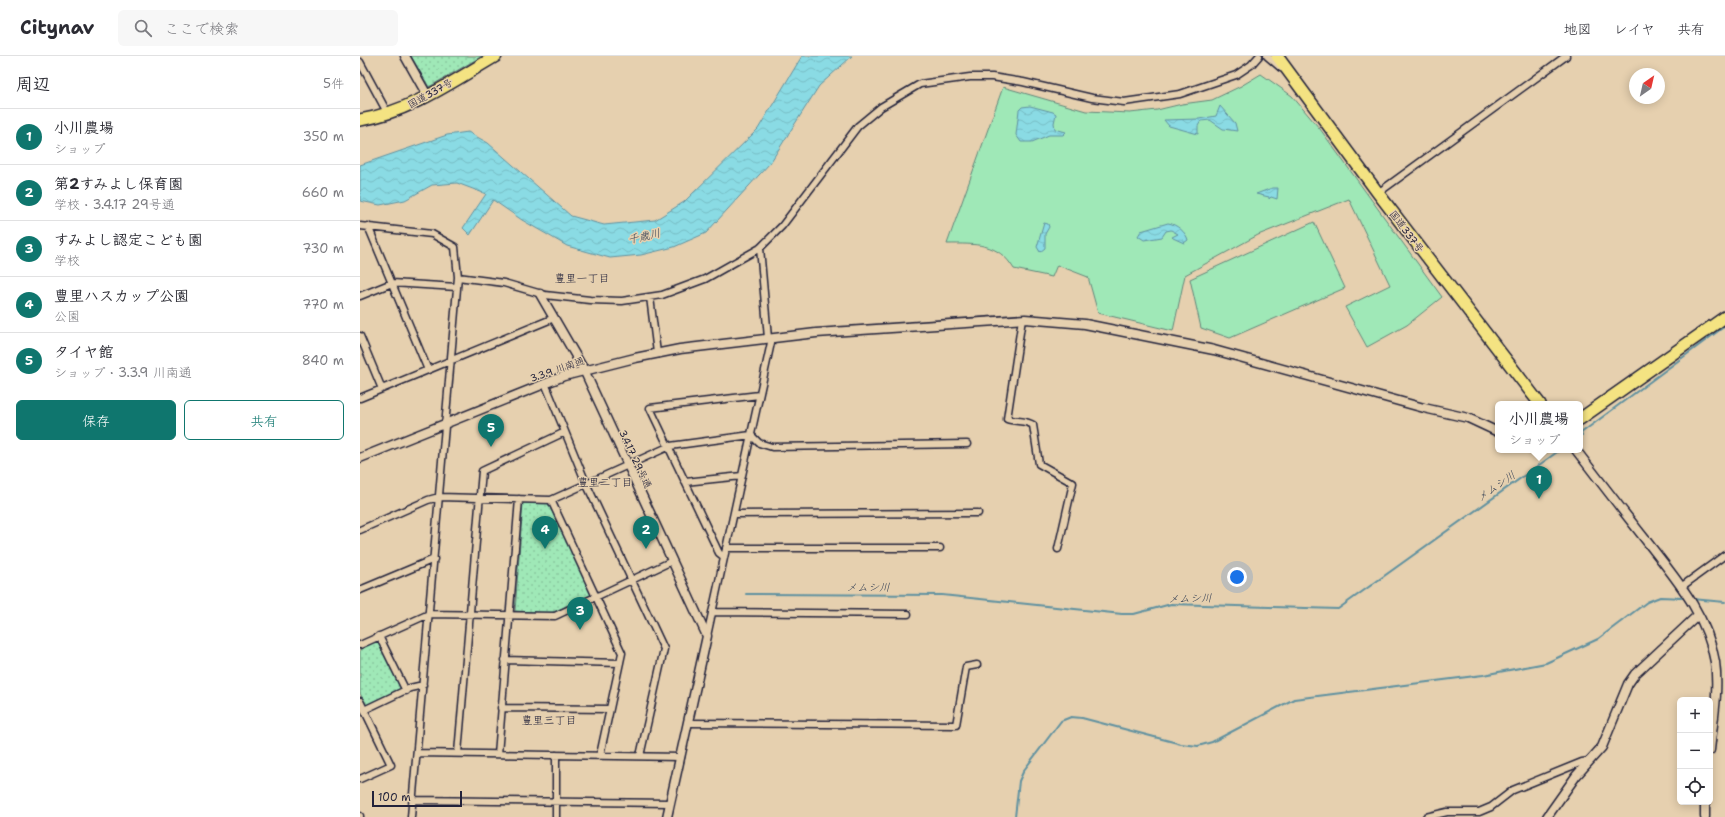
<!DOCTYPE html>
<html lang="ja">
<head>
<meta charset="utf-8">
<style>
  :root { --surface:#fff; --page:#f7f7f7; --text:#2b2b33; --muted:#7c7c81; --line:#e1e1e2; --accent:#0f766e }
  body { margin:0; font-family:"Shantell Sans","Klee One",sans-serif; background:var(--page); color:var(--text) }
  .controls { position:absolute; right:12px; bottom:12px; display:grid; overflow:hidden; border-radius:6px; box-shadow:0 2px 10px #0003 }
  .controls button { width:36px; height:36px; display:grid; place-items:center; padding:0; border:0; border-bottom:1px solid var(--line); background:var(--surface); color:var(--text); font:20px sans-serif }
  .compass { position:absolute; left:1269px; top:12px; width:36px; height:36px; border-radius:50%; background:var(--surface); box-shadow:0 2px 10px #0003; rotate:34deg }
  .scale { position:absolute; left:12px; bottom:10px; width:90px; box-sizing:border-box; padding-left:4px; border:2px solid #22223b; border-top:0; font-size:11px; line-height:14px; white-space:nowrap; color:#22223b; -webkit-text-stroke:3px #e6d0af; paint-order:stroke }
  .you { position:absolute; left:877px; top:521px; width:14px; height:14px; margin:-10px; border:3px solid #fff; border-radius:50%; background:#1a73e8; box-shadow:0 0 0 6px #1a73e833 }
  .badge { display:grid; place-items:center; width:26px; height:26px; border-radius:50%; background:var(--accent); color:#fff; font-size:13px; font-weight:700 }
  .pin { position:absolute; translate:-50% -33px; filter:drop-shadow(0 1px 2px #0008) }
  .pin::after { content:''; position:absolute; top:21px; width:14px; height:12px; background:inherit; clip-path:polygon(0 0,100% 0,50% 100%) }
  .popup { position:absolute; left:1135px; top:345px; width:88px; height:52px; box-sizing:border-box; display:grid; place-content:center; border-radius:6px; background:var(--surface); filter:drop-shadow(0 1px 3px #0005); font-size:13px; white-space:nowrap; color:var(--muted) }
  .popup b { font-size:15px; color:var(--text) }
  .popup::after { content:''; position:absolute; left:50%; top:100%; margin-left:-8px; border:8px solid transparent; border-top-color:var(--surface) }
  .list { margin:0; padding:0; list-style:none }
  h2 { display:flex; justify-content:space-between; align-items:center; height:52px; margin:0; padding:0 16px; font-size:17px }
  h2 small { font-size:13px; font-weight:400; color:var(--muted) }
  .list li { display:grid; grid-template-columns:26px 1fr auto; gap:12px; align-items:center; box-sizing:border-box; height:56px; padding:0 16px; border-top:1px solid var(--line) }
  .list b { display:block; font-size:15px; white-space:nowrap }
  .list p { margin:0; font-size:13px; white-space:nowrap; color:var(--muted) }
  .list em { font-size:13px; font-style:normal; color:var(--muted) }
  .actions { display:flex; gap:8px; padding:12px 16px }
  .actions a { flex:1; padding:9px 0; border:1px solid var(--accent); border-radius:6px; text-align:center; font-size:14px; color:var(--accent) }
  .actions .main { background:var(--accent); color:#fff }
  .icon { flex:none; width:22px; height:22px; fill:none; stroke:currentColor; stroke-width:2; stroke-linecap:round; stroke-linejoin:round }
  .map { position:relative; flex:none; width:1365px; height:761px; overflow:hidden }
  header { display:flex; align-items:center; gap:24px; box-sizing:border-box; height:56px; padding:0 20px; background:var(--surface); border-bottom:1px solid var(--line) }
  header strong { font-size:19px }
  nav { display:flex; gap:22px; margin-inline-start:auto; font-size:14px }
  .search { width:280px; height:36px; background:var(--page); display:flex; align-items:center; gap:10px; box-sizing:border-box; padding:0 14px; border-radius:6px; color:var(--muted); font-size:15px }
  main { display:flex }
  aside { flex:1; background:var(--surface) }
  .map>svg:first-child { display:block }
</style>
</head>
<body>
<header>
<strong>Citynav</strong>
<div class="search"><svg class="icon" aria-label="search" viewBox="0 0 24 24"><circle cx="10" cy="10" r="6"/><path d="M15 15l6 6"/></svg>ここで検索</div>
<nav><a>地図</a><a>レイヤ</a><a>共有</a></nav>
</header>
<main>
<aside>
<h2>周辺<small>5件</small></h2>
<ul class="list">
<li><span class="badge">1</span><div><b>小川農場</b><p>ショップ</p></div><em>350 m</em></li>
<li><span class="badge">2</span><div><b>第2すみよし保育園</b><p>学校 · 3.4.17 29号通</p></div><em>660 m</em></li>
<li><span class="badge">3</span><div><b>すみよし認定こども園</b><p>学校</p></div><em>730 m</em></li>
<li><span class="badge">4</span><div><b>豊里ハスカップ公園</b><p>公園</p></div><em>770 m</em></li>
<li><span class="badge">5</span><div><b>タイヤ館</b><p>ショップ · 3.3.9 川南通</p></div><em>840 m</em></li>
</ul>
<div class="actions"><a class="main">保存</a><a>共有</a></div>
</aside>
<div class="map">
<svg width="1365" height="761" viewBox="0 0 1365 761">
  <defs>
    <pattern id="park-dots" width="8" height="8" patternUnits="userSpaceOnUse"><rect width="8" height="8" fill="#9fe8b7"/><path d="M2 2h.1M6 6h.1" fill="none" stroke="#89c79e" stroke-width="1.8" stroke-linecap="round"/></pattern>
    <pattern id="water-waves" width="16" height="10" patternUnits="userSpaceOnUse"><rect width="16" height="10" fill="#8adbe4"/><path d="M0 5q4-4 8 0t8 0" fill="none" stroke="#77bcc4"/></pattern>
  </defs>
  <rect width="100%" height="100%" fill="#e6d0af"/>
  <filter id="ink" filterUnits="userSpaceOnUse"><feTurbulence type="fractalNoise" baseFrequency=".025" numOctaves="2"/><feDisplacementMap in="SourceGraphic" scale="8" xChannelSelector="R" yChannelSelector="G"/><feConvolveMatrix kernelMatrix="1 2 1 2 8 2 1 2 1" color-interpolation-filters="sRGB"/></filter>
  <g filter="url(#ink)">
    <path fill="#9fe8b7" stroke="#608579" d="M 901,18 L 932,40 L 960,73 L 1082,241 L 1047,269 L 1007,291 L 985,251 L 1030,229 L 989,143 L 898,179 L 825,219 L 813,275 L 738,257 L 728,221 L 697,209 L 692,221 L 654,213 C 638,186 615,188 587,188 L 643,31 L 726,55 L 770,57 L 797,54 L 822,48 L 852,44 L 881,30 Z
      M 954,166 L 985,232 L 870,282 L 841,272 L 830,223 Z"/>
    <path fill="url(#park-dots)" stroke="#608579" d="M 51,0 L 122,0 L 69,31 Z
      M 163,447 L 188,447 L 232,538 L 191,557 L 155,555 Z
      M 18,583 L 43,634 L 6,650 L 0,637 L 0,592 Z"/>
    <path fill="url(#water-waves)" stroke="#6091a0" d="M 442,0 L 492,0 L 459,30 L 410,107 L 346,177 L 314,191 L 281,199 L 250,202 L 207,190 L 162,164 L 133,144 L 110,179 L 103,172 L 126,138 L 97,127 L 72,129 L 45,144 L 20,149 L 0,145 L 0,109 L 87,79 L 108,76 L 128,87 L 211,160 L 244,169 L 295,164 L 324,146 L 398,73 Z
      M 670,50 L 693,56 L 696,58 L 694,67 L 695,73 L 706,76 L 703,79 L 689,79 L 672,86 L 661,86 L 656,79 L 659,54 L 662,51 Z
      M 860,50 L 875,67 L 877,75 L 863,73 L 850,64 L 841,65 L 838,70 L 838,78 L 809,70 L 804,64 L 839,63 L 856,60 Z
      M 912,132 L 918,132 L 917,143 L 911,141 L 909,143 L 909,141 L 896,138 Z
      M 684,167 L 688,168 L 689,171 L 685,178 L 685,192 L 680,196 L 677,191 Z
      M 808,167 C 816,168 826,176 828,184 L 824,187 L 813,182 L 812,181 L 818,178 L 811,174 L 806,175 L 802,181 L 784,184 L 778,180 L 781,175 Z"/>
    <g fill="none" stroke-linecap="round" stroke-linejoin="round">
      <path stroke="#6091a0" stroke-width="2" d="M 1222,379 L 1221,377 L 1365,270
        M 386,538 L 582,539 L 762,558 L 774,558 L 811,548 L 978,553 L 1200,394
        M 1332,543 L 1365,546
        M 655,761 L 659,725 L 664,714 L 701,665 L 711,661 L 722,662 L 821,688 L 838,690 L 852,686 L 934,643 L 1123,619 L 1186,607 L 1238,583 L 1287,546 L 1300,541 L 1325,542"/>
      <g stroke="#22223b" stroke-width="9">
        <path id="minor" d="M 907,0 L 921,12
          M 0,6 L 28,58
          M 1018,137 L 1206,0
          M 0,170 L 72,178 L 95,191 L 98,221 L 51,761
          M 8,170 L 68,314
          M 400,192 L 408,282
          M 98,221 L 144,227 L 185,239 L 230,244 L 262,245 L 302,239 L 345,223 L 400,192 L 422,170 L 498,70 L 521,51 L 560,28 L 610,21 L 632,21 L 663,26 L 732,42 L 764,46 L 820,38 L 876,19 L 891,9 L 899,0
          M 0,240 L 32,227 L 97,231
          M 290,241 L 297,297
          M 662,263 L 647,363 C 655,366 666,364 673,369 L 679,408 L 713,427 L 698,493
          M 0,280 L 22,333
          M 185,327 L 226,427 L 304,593 L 280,700
          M 0,342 L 194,262
          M 325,426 L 382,420
          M 191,444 L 262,597 L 240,699
          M 374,458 L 618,457
          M 0,474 L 68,444 L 79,441 L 191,444 L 310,390 L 391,379 L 399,387 L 412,391 L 607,388
          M 366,492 L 580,492
          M 364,501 L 359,497 L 290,352 L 399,339
          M 1321,531 L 1365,499
          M 0,534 L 74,503
          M 352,556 L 548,558
          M 19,580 L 46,635
          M 347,580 L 412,282
          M 0,589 L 69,558 L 195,560 L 312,505
          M 145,604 L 260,607
          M 0,645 L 31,709 L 0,723
          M 141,652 L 250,653
          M 4,654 L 50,632 L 63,629
          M 328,667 L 596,669 L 606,611 L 617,609
          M 57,697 L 321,701
          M 98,697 L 122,415 L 205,376
          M 138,698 L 159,443
          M 52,744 L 310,747
          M 0,760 L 0,761
          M 196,761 L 196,699
          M 1066,761 L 1087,756 L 1119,756 L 1131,751 L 1153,734 L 1222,706 L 1229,705"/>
      </g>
      <g stroke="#22223b" stroke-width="11">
        <path id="tertiary" d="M 45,0 L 67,39
          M 180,238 L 224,314 L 347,580 L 307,761
          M 1216,394 C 1239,424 1262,454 1285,483 C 1314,521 1347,557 1355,606 C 1359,635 1353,665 1350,694
          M 0,402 L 204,320 L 275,302 L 320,293 L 456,277 L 665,263 L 725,268 L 854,294 L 1064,352 L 1108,362 L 1138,376
          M 1187,761 L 1216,720 L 1242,691 L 1268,628 L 1275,618 L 1338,559
          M 1345,761 L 1345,746"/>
      </g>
      <g stroke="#22223b" stroke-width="14">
        <path id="trunk" d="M 917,0 L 1018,137 L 1180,348
          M 0,64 C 50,56 93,25 136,0
          M 1220,363 L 1365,261"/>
      </g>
      <use href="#minor" stroke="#e6d0af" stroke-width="6"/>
      <use href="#tertiary" stroke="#e6d0af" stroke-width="8"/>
      <use href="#trunk" stroke="#f4e382" stroke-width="11"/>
    </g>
  </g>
  <g text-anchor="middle" stroke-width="3" stroke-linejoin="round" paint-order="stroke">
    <g font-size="10" fill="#22223b" stroke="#e6d0af">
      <text transform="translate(70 37) rotate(-29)" y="4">国道337号</text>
      <text transform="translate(1047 175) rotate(53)" y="4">国道337号</text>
      <text transform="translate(197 313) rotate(-19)" y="4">3.3.9 川南通</text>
      <text transform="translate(276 403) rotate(65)" y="4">3.4.17 29号通</text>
    </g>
    <g font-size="11" font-style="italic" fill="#323e54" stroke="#e6d0af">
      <text transform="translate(284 180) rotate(-13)" y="4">千歳川</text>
      <text transform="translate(1136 430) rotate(-35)" y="4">メムシ川</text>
      <text x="508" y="535">メムシ川</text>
      <text transform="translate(830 542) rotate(-1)" y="4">メムシ川</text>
    </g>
    <g font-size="11" fill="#22223b" stroke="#e6d0af">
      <text x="222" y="226">豊里一丁目</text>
      <text x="245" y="430">豊里二丁目</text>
      <text x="189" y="668">豊里三丁目</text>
    </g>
  </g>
</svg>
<div class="controls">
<button>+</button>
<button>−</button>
<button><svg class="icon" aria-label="locate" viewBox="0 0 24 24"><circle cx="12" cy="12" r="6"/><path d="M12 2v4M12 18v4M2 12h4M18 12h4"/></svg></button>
</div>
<svg class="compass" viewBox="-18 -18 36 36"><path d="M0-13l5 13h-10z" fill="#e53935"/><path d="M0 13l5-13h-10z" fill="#7c7c81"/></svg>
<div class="scale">100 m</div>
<div class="you"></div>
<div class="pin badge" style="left:1179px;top:443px">1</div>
<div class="popup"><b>小川農場</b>ショップ</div>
<div class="pin badge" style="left:286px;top:493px">2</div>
<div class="pin badge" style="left:220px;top:574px">3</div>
<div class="pin badge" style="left:185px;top:493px">4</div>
<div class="pin badge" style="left:131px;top:391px">5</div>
</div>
</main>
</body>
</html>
